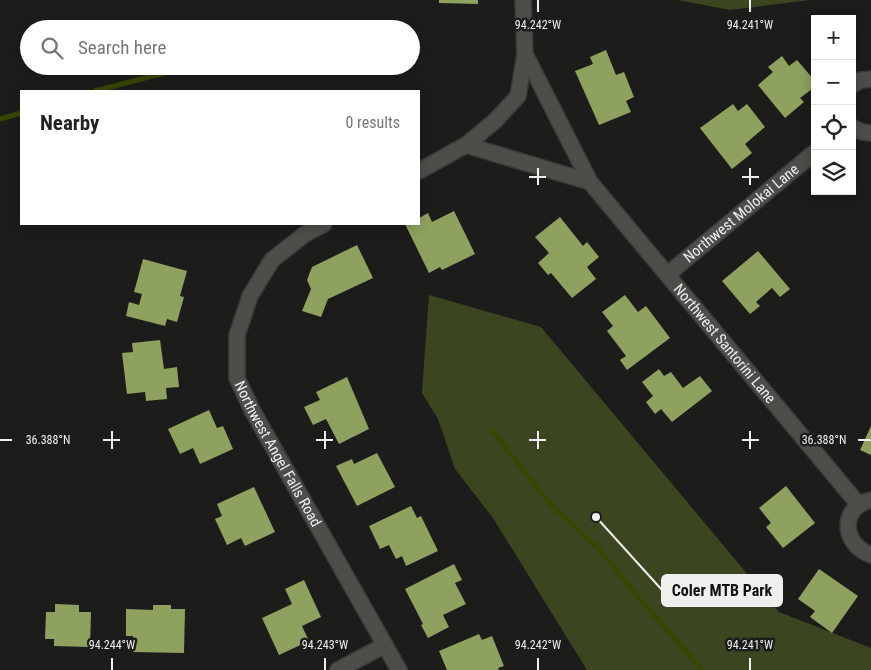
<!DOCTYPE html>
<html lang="en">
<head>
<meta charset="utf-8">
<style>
  :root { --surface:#fff; --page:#f2f2f2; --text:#222; --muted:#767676; --line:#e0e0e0 }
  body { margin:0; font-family:"Roboto Condensed",sans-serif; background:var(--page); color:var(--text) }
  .controls { position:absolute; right:15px; top:15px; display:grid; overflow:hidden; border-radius:0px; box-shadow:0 2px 12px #0003 }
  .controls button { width:45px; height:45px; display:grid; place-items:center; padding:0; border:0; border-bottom:1px solid var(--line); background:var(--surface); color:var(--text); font:25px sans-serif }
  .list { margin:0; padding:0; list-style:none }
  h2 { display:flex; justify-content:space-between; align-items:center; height:65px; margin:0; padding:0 20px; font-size:21px }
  h2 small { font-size:16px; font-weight:400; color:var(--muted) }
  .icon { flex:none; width:28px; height:28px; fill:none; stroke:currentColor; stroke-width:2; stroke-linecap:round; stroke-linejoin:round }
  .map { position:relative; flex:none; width:871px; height:670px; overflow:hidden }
  .search { position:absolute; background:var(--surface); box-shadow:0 2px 12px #0003; left:20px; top:20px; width:400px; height:55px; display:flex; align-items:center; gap:12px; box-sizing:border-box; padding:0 18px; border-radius:28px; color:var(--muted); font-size:19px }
  .panel { position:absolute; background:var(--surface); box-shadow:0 2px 12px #0003; left:20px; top:90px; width:400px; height:135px; border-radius:0px }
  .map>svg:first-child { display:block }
</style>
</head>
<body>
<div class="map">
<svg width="871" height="670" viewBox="0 0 871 670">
  <rect width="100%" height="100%" fill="#1c1d1a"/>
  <path fill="#3b4620" d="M 678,0 L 810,0 L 730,10 Z
    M 429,295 L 541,327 L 779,612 L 871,648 L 871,670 L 587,670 L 493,518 L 455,469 L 438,419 L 422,393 Z"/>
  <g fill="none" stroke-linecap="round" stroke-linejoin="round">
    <path stroke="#384700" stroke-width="5" d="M 95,91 L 191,66
      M 0,119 L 21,113
      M 493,431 L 549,503 L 599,549 L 639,598 L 702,670"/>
  </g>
  <path fill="#8ea15f" d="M 439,0 L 478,0 L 478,4 L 439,3 Z
    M 606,50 L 616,75 L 624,72 L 634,97 L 626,101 L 631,112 L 599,125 L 575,71 L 593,64 L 590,57 Z
    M 782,56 L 789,66 L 797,60 L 815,81 L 815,87 L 800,98 L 804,102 L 785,118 L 758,85 L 773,72 L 768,67 Z
    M 733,104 L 738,111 L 747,104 L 765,127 L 745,144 L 752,153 L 732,169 L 700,128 Z
    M 454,211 L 475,254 L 442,270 L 440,267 L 429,273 L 405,224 L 419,224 L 419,218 L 428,213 L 432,222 Z
    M 560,217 L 583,246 L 587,242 L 599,257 L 587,267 L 596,279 L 572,298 L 551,273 L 548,275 L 538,263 L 549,253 L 535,237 Z
    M 357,245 L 373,278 L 328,299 L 321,317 L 302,311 L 311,289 L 307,280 L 312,267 Z
    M 758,251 L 790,289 L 780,297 L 772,288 L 756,302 L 760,306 L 750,314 L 722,281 Z
    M 143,259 L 187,271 L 180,296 L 184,297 L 177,322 L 167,319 L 165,326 L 126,316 L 129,302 L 139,305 L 142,294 L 134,292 Z
    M 625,295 L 638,312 L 646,306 L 670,338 L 627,370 L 620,360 L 626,356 L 607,331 L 613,326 L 602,312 Z
    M 160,340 L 164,369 L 177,367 L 179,387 L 166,388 L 167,399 L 146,401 L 145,392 L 127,394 L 122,353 L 133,352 L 132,343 Z
    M 659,369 L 664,376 L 671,372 L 683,388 L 700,376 L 712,391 L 672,422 L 661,409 L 655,414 L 646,402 L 653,396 L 642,382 Z
    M 347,377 L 369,429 L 339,444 L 326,419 L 313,425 L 304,407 L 320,400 L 316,392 Z
    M 209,410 L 217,428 L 223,426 L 233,449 L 200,464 L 193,448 L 180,454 L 168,429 Z
    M 871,426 L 871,455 L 860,450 Z
    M 377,453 L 395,487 L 357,506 L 336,466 L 352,459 L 354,464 Z
    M 786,486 L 815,523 L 783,548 L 766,527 L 771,523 L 759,508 Z
    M 254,487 L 275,532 L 245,546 L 241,538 L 227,545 L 215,519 L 222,516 L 217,504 Z
    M 411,506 L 417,518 L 421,516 L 438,551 L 406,566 L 402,556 L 396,559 L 389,545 L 380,549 L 369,526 Z
    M 454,564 L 462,580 L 455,583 L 466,604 L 443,615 L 449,627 L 428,638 L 421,625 L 423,624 L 405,589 Z
    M 819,569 L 858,596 L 832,633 L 810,617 L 815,611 L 798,599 Z
    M 304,580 L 321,617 L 302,626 L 309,641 L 279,655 L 262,618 L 292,604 L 285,589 Z
    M 55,604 L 79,605 L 79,612 L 91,612 L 90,647 L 54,646 L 54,639 L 45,639 L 46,612 L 55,612 Z
    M 153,605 L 171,605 L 171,609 L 185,609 L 184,653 L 133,652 L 133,636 L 126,636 L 126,609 L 153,610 Z
    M 479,634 L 482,640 L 492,636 L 504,666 L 498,668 L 499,670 L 447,670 L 439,651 Z"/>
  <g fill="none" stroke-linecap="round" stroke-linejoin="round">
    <g stroke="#393a38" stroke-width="18">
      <g id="minor">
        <path id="s1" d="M 525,54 L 590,182 L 859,505"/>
        <path d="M 852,85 L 861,80 L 871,79"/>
        <path d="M 852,127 L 862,132 L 871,133"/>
        <path d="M 466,145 L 590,182"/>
        <path d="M 419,171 L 466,145 L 496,120 L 518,96 L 525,54 L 523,0"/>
        <path id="s2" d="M 324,224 L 305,234 L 272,260 L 250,296 L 237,335 L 237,378 L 252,410 L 399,670"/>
        <path id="s3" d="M 668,274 L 815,152"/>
        <path d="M 871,500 C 839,507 842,545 871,555"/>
        <path d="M 338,670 L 385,645"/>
      </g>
    </g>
    <use href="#minor" stroke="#4c4e4a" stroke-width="15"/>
  </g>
  <path fill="none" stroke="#eff0ee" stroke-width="2" d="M 538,0 L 538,12M 750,0 L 750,12M 538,168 L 538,185M 750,168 L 750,185M 529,177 L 546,177M 742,177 L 759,177M 112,431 L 112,449M 325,431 L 325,449M 538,431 L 538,449M 750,431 L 750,449M 0,440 L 12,440M 103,440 L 120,440M 316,440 L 333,440M 529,440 L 546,440M 742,440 L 759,440M 858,440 L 871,440M 112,658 L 112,670M 325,658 L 325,670M 538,658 L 538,670M 750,658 L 750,670"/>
  <g text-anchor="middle" stroke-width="5" stroke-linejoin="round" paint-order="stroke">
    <g font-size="15" fill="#eff0ee" stroke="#1c1d1a">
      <text dy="5" stroke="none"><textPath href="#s3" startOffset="95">Northwest Molokai Lane</textPath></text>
      <text dy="5" stroke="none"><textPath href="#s1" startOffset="354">Northwest Santorini Lane</textPath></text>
      <text dy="5" stroke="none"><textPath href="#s2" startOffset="276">Northwest Angel Falls Road</textPath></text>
    </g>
  </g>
  <g font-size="12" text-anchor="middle" fill="#eff0ee" stroke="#1c1d1a" stroke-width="5" stroke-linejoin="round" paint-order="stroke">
    <text x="538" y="29">94.242°W</text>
    <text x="750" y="29">94.241°W</text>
    <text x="48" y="444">36.388°N</text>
    <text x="824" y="444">36.388°N</text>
    <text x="112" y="649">94.244°W</text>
    <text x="325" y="649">94.243°W</text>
    <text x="538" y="649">94.242°W</text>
    <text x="750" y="649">94.241°W</text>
  </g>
  <path fill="none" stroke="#eff0ee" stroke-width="2" d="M596 517L662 590"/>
  <circle fill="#eff0ee" stroke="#1c1d1a" stroke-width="2" cx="596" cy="517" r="5"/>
  <rect fill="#eff0ee" stroke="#eff0ee" stroke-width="2" x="662" y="575" width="120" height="31" rx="5"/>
  <g font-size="16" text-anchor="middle" font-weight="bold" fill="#111">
    <text x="722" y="596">Coler MTB Park</text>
  </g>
</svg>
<div class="controls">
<button>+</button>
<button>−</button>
<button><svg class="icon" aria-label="locate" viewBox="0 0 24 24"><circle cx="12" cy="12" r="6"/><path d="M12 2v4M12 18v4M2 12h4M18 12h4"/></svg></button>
<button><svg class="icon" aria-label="layers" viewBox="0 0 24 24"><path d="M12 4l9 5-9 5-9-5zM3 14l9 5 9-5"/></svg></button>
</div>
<div class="search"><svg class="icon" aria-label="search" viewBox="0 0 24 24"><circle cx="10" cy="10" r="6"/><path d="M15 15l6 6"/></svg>Search here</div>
<section class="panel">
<h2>Nearby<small>0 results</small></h2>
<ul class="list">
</ul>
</section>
</div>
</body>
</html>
